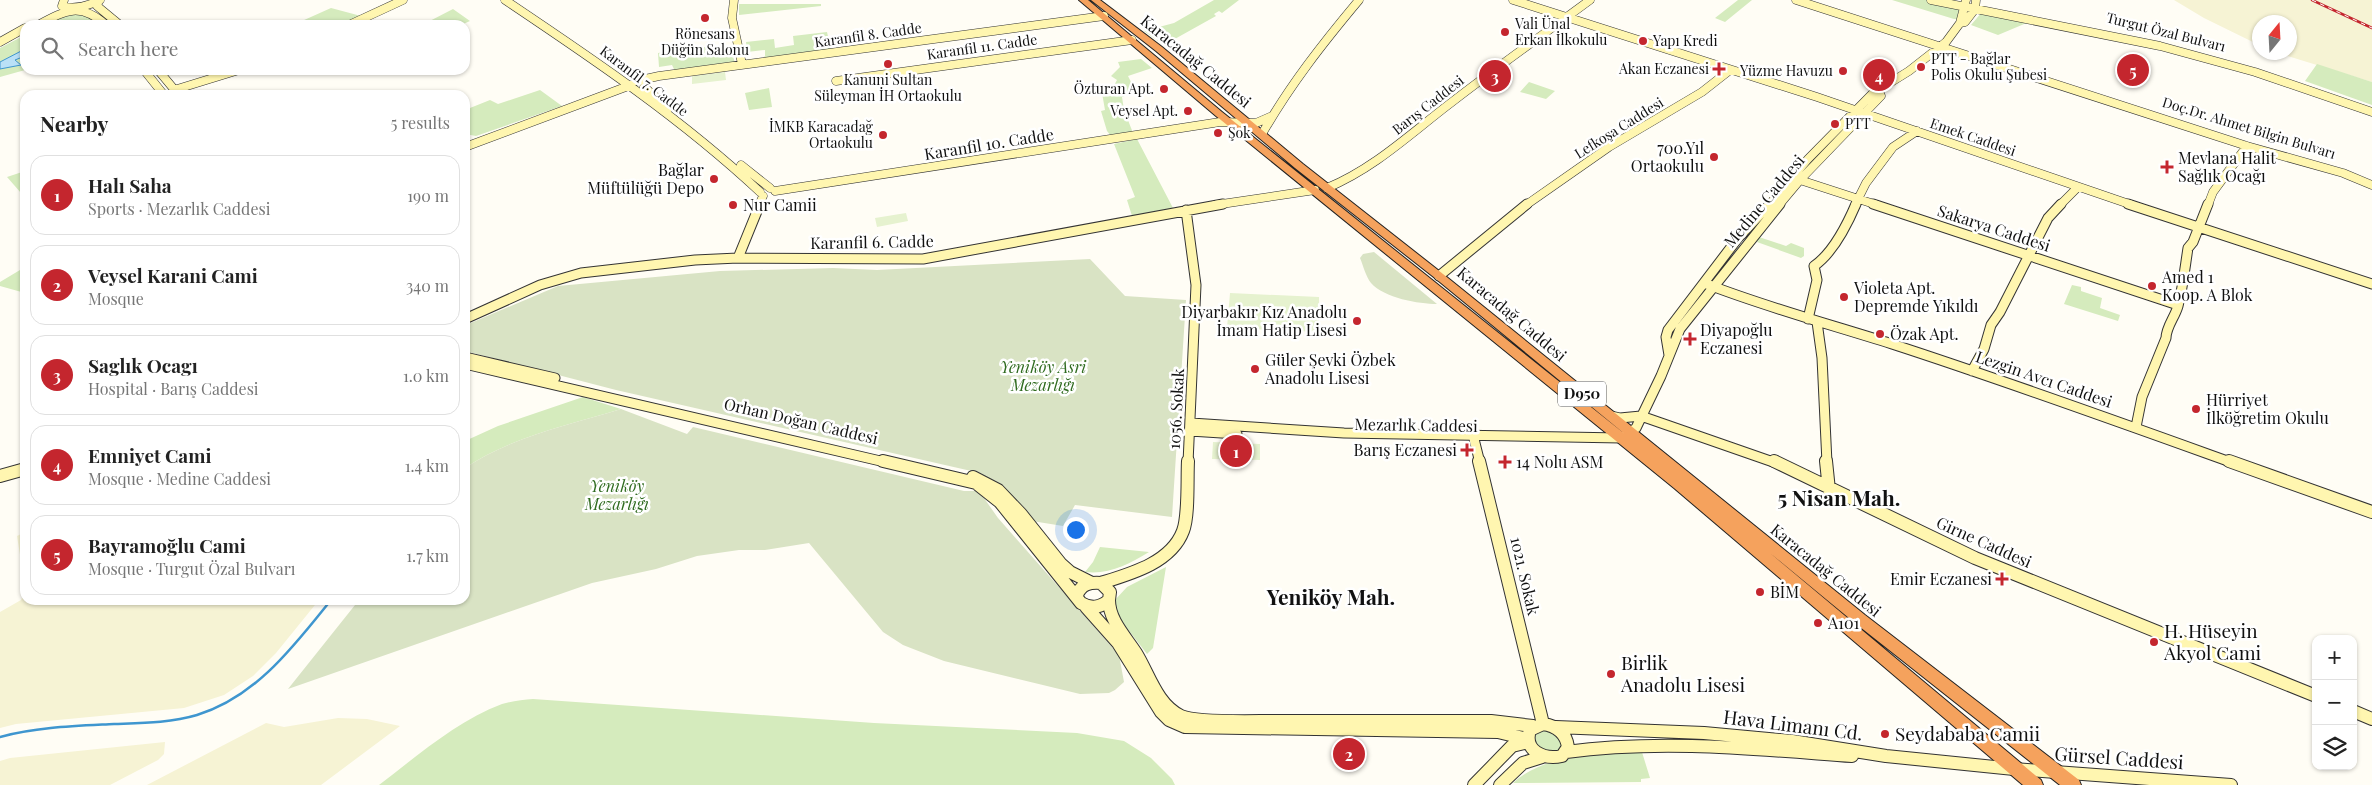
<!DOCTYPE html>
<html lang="en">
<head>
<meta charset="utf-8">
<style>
  :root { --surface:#fff; --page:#f6f6f6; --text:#222; --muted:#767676; --line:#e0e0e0; --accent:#c4262e }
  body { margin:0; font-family:"Playfair Display",serif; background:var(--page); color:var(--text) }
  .controls { position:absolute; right:15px; bottom:15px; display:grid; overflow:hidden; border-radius:10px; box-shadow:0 1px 4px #0004 }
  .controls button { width:45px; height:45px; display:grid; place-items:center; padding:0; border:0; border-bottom:1px solid var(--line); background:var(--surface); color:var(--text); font:25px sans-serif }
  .compass { position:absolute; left:2252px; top:15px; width:45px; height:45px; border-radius:50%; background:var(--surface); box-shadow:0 1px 4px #0004; rotate:18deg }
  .you { position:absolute; left:1075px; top:529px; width:18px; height:18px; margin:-12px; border:4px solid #fff; border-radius:50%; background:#1a73e8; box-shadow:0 0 0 8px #1a73e833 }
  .badge { display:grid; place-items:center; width:32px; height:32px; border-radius:50%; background:var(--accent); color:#fff; font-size:16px; font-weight:700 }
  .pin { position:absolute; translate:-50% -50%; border:2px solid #fff; box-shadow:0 1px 5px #0006 }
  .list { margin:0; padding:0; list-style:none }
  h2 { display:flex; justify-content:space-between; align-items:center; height:65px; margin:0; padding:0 20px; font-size:21px }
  h2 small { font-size:16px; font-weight:400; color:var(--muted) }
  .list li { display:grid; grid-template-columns:32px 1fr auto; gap:15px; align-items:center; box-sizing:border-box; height:80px; margin:0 10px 10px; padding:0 10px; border:1px solid var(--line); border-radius:15px }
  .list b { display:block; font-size:19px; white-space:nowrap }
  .list p { margin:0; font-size:16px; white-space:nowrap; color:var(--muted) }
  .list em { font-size:16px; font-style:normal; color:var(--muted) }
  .icon { flex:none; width:28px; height:28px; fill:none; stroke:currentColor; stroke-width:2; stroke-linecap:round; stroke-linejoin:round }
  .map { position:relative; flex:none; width:2372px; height:785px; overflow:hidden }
  .search { position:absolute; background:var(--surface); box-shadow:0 1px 4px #0004; left:20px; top:20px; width:450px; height:55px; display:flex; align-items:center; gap:12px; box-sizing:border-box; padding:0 18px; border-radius:15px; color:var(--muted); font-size:19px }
  .panel { position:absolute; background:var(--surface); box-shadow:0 1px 4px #0004; left:20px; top:90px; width:450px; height:515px; border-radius:15px }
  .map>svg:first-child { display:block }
</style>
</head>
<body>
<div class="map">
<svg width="2372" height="785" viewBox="0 0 2372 785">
  <rect width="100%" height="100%" fill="#fffdf5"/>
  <path fill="#f6f3d4" d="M 2174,0 L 2372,0 L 2372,82 L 2278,53 L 2290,52 L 2290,22 L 2260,22 L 2259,45 L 2204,18 Z
    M 25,532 L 25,586 L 17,536 Z
    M 25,592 L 25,600 L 319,600 L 276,653 L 253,676 L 224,695 L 184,708 L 16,724 L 0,728 L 0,612 L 21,600 Z
    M 338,718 L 367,719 L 400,726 L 321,785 L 147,785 L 266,723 L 284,727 Z
    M 165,742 L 164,754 L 158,760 L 110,785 L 0,785 L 0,761 L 10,758 Z"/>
  <path fill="#d5ebbd" d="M 1214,0 L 1239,0 L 1222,13 L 1219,11 L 1214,14 L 1216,16 L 1164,45 L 1144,31 L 1174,23 Z
    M 1738,0 L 1752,0 L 1725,22 L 1715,18 Z
    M 1892,0 L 1926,0 L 1960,7 L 1957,19 L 1954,19 Z
    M 739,4 L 821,4 L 821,6 L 739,15 Z
    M 331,8 L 361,16 L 342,25 L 293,25 Z
    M 453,9 L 470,21 L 461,25 L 422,25 Z
    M 72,10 L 88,15 L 97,25 L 43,25 Z
    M 1982,12 L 2029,22 L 1998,35 L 1971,25 Z
    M 827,32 L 831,50 L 762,59 L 765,56 L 765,50 L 747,52 L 746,42 L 774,39 L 775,48 L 794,45 L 793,36 Z
    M 25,35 L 25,70 L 0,77 L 0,48 Z
    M 714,46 L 717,56 L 732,53 L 735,63 L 675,71 L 672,65 L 659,67 L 658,53 Z
    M 1141,59 L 1152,68 L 1128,76 L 1136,92 L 1122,97 L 1124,110 L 1133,133 L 1111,136 L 1107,131 L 1101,111 L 1105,110 L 1102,93 L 1104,91 L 1111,91 L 1117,80 L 1111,76 L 1120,67 L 1118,62 Z
    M 2317,64 L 2372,82 L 2372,105 L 2305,81 Z
    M 1529,82 L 1555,91 L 1546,99 L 1520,92 Z
    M 769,88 L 772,107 L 749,110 L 745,93 Z
    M 540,90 L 562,106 L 476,136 L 465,134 L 465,110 L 490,100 L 498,104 Z
    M 1137,139 L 1173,208 L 1132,216 L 1127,200 L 1135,197 L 1114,144 Z
    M 25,171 L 25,191 L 21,193 L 7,177 Z
    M 1759,237 L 1786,246 L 1791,243 L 1804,248 L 1804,256 L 1801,258 L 1757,242 Z
    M 25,267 L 25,293 L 0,286 L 0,282 Z
    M 2072,285 L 2081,287 L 2081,291 L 2102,298 L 2100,308 L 2120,315 L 2118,321 L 2064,304 Z
    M 583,397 L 621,409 C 569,425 511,437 465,468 L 465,441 L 498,426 Z
    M 1100,547 L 1149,552 C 1129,564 1109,575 1085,572 L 1093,562 Z
    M 1166,567 L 1153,648 L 1147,654 L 1116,614 L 1115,600 L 1127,587 Z
    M 533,699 L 874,723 L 1077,733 L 1124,741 L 1151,758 L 1172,779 L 1175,785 L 379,785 C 417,756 457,721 502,704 C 512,701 523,700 533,699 Z
    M 1541,730 L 1555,732 L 1562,743 L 1560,751 L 1553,755 L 1534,746 L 1534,734 Z
    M 1641,749 L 1650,778 L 1641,779 L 1641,782 L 1513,783 C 1544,754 1601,753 1641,749 Z"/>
  <path fill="#d9e3c4" d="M 1374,252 L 1437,304 C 1419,304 1384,298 1371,283 C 1366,277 1363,265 1360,258 L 1363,254 Z
    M 1090,259 L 1125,296 L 1186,300 L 1172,517 L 1075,505 L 1063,526 L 1032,521 L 1002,486 L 980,473 L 616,390 L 465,351 L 466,325 L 558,286 L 720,271 L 833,268 L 877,270 Z
    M 621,409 L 687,434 L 693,427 L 964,491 L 979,491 L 998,518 L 1119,655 L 1124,682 L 1115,690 L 1109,693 L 1080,694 L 944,661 L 903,645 L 883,632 L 809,543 L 765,550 L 739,550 L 697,556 L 656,569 L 592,583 L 288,689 L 359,600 L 465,600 L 465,468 C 511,437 569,425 621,409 Z"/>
  <path fill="#e6f2cf" d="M 725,72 L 726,80 L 692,84 L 692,76 Z
    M 906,213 L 908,221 L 877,227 L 875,218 Z
    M 1230,293 L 1319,297 L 1319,332 L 1227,328 Z
    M 1213,442 L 1260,444 L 1260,460 L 1212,459 Z"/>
  <path fill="#b9e0f7" stroke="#3f96cf" d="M 25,49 L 25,56 L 15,60 L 21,65 L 0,69 L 0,62 Z"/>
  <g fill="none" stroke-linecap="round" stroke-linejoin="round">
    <path stroke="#3f96cf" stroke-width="2.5" d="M 0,737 C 37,727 76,726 114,724 C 141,723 170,723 197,715 C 256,697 294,646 331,600"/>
    <g stroke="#333" stroke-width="9">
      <path id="secondary-far2" d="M 64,0 L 62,6 C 75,10 88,6 100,0
        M 99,0 L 97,6 L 120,25
        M 505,0 C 593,59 682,119 760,192
        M 734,0 L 732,18 L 742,64
        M 1513,0 L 1817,97 L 2132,205
        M 1796,0 L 2247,146 L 2343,173 L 2372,185
        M 1931,0 L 2160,46 L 2255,72 L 2372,112
        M 1966,0 L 1960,23 L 1965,22 L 1975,9 L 1976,0
        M 38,25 C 66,10 80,2 106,25
        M 349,25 L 403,0
        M 0,42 L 25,28
        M 144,70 L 164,95
        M 158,70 L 178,94
        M 636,81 L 659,76 L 1104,16
        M 836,81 L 1132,40
        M 644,87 L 669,108
        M 174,90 L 239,70
        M 1262,134 C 1290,85 1323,43 1359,0
        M 465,147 L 631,85
        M 741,165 L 770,188
        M 1800,180 L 1877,205
        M 1327,188 C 1375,168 1411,133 1452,102 C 1497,67 1544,34 1590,0
        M 775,191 L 1220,122 L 1256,123 L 1272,116
        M 759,205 L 763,196
        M 1215,205 L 1315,190
        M 1526,205 L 1609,147 L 1702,92 L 1730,70
        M 1769,205 L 1808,159 L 1872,94 L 1909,71 L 1946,42 L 1960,23
        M 1779,205 L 1800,180 L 1881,96 L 1879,91
        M 1855,205 L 1866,183 L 1893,147 L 1917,131
        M 2060,205 L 2078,187
        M 2208,205 L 2213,192 L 2247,146"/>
    </g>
    <g stroke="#333" stroke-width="11">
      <path id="secondary-far1" d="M 1873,204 L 2178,305
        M 2128,204 L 2372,284
        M 1186,210 L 1196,285 L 1188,463
        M 738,258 L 760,204
        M 1439,276 L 1527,204
        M 1704,283 C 1765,307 1829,324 1892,344 C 2006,381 2119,422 2233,463
        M 465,319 L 540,285 L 581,273 L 695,260 L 738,258 L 923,259 L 1223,204
        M 1808,319 L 1817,280 L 1814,266 C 1833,253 1847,225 1856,204
        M 1817,322 L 1822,358 L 1827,463
        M 1669,355 L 1666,337 L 1668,330 L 1738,238 L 1770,204
        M 465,357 L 555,378
        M 465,364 L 889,463
        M 1972,371 L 1984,349 L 1991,325 L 2000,312 L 2048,218 L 2061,204
        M 1611,416 L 1620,418 L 1641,416 L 1776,463
        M 1191,423 L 1344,433 L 1621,438 L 1636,428 L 1661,376 L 1680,329 L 1780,204
        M 2136,427 L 2142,397 L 2166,338 C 2166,327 2175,317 2178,306 C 2183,287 2185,267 2188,248 L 2193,242 L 2208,204
        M 1190,431 L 1237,434
        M 1473,435 L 1480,463"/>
    </g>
    <g stroke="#333" stroke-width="14">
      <path id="secondary" d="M 883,461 L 976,483 L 1000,502 L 1081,603 C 1091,609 1100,608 1109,600 L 1110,592 L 1101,583 C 1090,582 1081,584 1077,595
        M 1479,461 L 1543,724
        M 1774,461 L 1975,558 L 2316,696
        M 1826,461 L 1829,490
        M 2229,461 L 2372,512
        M 0,476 L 25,469
        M 973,477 L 998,490 L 1021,514 L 1061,564 L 1070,572 L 1090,582
        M 1101,583 C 1130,574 1171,563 1183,531 C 1189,516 1187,479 1188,461
        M 1109,600 C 1109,620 1125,636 1136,653 C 1149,674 1157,705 1181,716 C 1197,723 1252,721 1272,721 C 1345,721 1418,721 1491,721 L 1533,726
        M 1086,607 L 1118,643 L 1161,712 L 1169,720 L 1185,727 L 1498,732 L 1527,739
        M 2353,711 L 2372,719
        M 1543,724 C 1557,726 1566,733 1568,747 L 1562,756 C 1544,760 1523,751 1530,730 Z
        M 1556,727 L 1704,733 L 1792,741 L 1886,756 L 2014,769 L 2231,785
        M 1566,752 C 1662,739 1756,749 1852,756
        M 1474,785 L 1512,746 L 1528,742
        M 1500,785 L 1523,763 L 1542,757"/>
    </g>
    <g stroke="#222" stroke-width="2">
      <path id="highway" d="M 1079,0 L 1088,0 L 1222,112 L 1626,435 L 1435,278 L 1295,168 L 1156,51 L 1091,0 L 1100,0 L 1162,47 L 1303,164 L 1443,274 L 1865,615 L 2079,780 L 2081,785 L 2060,785 L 1855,623 L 1770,553 L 2041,780 L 2043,785 L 2023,785 L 1674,488 L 1216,116 Z"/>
    </g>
    <use href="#secondary-far2" stroke="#fff6b0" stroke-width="8"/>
    <use href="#secondary-far1" stroke="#fff6b0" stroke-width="9"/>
    <use href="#secondary" stroke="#fff6b0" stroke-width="12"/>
    <use href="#highway" fill="#f5a25d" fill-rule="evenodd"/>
    <g stroke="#c4262e" stroke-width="2.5">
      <path id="rail" d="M 2312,0 L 2372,28"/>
    </g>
    <use href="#rail" stroke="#fff" stroke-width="1" stroke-dasharray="4.5" stroke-linecap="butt"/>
  </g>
  <g fill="#c4262e" stroke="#fff" stroke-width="2">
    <circle cx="705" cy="18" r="5"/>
    <circle cx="1505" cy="32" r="5"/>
    <circle cx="1643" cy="41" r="5"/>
    <circle cx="888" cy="64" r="5"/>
    <circle cx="1921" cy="67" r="5"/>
    <path d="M1716.5 61.5h5v5h5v5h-5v5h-5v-5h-5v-5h5z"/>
    <circle cx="1843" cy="71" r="5"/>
    <circle cx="1164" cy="89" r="5"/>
    <circle cx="1188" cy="111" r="5"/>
    <circle cx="1835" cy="124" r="5"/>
    <circle cx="1218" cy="133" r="5"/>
    <circle cx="883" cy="135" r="5"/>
    <circle cx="1714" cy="157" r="5"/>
    <path d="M2164.5 159.5h5v5h5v5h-5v5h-5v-5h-5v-5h5z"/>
    <circle cx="714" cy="179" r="5"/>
    <circle cx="733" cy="205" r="5"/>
    <circle cx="2152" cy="286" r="5"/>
    <circle cx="1844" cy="297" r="5"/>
    <circle cx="1357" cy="321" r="5"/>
    <circle cx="1880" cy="334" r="5"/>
    <path d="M1687.5 331.5h5v5h5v5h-5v5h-5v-5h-5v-5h5z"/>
    <circle cx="1255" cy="369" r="5"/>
    <circle cx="2196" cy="409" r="5"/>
    <path d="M1464.5 442.5h5v5h5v5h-5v5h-5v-5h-5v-5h5z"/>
    <path d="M1502.5 454.5h5v5h5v5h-5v5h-5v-5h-5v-5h5z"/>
    <path d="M1999.5 571.5h5v5h5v5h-5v5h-5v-5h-5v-5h5z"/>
    <circle cx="1760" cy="592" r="5"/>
    <circle cx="1818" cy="623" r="5"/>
    <circle cx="2154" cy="642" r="5"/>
    <circle cx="1611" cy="674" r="5"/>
    <circle cx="1885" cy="734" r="5"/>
  </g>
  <g text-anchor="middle" stroke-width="5" stroke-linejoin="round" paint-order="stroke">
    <g font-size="14" fill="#111" stroke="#fff" text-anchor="start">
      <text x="1515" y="29">Vali Ünal<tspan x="1515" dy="16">Erkan İlkokulu</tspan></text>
      <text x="705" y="39" text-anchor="middle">Rönesans<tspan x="705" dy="16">Düğün Salonu</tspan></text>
      <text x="1653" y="46">Yapı Kredi</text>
      <text x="1931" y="64">PTT - Bağlar<tspan x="1931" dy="16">Polis Okulu Şubesi</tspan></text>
      <text x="1709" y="74" text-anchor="end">Akan Eczanesi</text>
      <text x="1833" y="76" text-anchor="end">Yüzme Havuzu</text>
      <text x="888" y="85" text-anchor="middle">Kanuni Sultan<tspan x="888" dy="16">Süleyman İH Ortaokulu</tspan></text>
      <text x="1154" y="94" text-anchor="end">Özturan Apt.</text>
      <text x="1178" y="116" text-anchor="end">Veysel Apt.</text>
      <text x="1845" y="129">PTT</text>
      <text x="873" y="132" text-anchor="end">İMKB Karacadağ<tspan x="873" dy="16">Ortaokulu</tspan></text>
      <text x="1228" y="138">Şok</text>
    </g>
    <g font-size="14" fill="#111" stroke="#fff">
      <text transform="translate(2166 32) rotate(14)" y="5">Turgut Özal Bulvarı</text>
      <text transform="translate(868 35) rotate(-8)" y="5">Karanfil 8. Cadde</text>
      <text transform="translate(982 47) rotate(-8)" y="5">Karanfil 11. Cadde</text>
      <text transform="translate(644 81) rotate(37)" y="5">Karanfil 7. Cadde</text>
      <text transform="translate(1428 105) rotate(-38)" y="5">Barış Caddesi</text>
      <text transform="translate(1619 128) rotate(-32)" y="5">Lefkoşa Caddesi</text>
      <text transform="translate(2249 128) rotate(17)" y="5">Doç.Dr. Ahmet Bilgin Bulvarı</text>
      <text transform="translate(1973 137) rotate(19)" y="5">Emek Caddesi</text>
    </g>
    <rect fill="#fff" stroke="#585858" stroke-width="1" x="1558" y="381.5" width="48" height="25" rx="4"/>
    <g font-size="15" font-weight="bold" fill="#111">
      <text x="1582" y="399">D950</text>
    </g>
    <g font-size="16" fill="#111" stroke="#fff">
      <text transform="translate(1196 61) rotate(39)" y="6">Karacadağ Caddesi</text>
      <text transform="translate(989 144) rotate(-9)" y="6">Karanfil 10. Cadde</text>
      <text transform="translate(1764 201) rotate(-50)" y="6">Medine Caddesi</text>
      <text transform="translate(1994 228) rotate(18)" y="6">Sakarya Caddesi</text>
      <text transform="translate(872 242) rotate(-1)" y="6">Karanfil 6. Cadde</text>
      <text transform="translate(1512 314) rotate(40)" y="6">Karacadağ Caddesi</text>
      <text transform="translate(2044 379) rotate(19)" y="6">Lezgin Avcı Caddesi</text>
      <text transform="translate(1176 409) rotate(-87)" y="6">1056. Sokak</text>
      <text transform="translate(801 421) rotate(13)" y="6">Orhan Doğan Caddesi</text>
      <text transform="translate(1416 425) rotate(1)" y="6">Mezarlık Caddesi</text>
      <text transform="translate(1984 542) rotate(24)" y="6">Girne Caddesi</text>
      <text transform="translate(1826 570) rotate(39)" y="6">Karacadağ Caddesi</text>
      <text transform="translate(1525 576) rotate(77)" y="6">1021. Sokak</text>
    </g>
    <g font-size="16" fill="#111" stroke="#fff" text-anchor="start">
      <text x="1704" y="154" text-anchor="end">700.Yıl<tspan x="1704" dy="18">Ortaokulu</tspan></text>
      <text x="2178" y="164">Mevlana Halit<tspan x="2178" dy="18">Sağlık Ocağı</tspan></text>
      <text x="704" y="176" text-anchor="end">Bağlar<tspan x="704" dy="18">Müftülüğü Depo</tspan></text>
      <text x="743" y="211">Nur Camii</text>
      <text x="2162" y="283">Amed 1<tspan x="2162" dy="18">Koop. A Blok</tspan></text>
      <text x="1854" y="294">Violeta Apt.<tspan x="1854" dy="18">Depremde Yıkıldı</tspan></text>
      <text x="1347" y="318" text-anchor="end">Diyarbakır Kız Anadolu<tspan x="1347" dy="18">İmam Hatip Lisesi</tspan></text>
      <text x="1700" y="336">Diyapoğlu<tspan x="1700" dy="18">Eczanesi</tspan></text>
      <text x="1890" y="340">Özak Apt.</text>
      <text x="1265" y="366">Güler Şevki Özbek<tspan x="1265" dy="18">Anadolu Lisesi</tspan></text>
      <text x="2206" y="406">Hürriyet<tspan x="2206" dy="18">İlköğretim Okulu</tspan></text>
      <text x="1457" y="456" text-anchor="end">Barış Eczanesi</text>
      <text x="1516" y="468">14 Nolu ASM</text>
      <text x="1992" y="585" text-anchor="end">Emir Eczanesi</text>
      <text x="1770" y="598">BİM</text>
      <text x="1828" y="629">A101</text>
    </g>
    <g font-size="16" font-style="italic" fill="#2f6b1f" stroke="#fff">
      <text x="1043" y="373">Yeniköy Asri<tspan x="1043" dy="18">Mezarlığı</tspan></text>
      <text x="617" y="492">Yeniköy<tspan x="617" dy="18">Mezarlığı</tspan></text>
    </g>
    <g font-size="19" fill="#111" stroke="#fff" text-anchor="start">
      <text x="2164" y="638">H. Hüseyin<tspan x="2164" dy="22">Akyol Cami</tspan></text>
      <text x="1621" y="670">Birlik<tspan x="1621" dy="22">Anadolu Lisesi</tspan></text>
      <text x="1895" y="741">Seydababa Camii</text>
    </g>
    <g font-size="19" fill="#111" stroke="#fff">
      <text transform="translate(1793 725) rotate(7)" y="7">Hava Limanı Cd.</text>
      <text transform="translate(2119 758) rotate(4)" y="7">Gürsel Caddesi</text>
    </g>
    <g font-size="21" font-weight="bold" fill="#111" stroke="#fff">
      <text x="1839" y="506">5 Nisan Mah.</text>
      <text x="1331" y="605">Yeniköy Mah.</text>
    </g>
  </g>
</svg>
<div class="controls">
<button>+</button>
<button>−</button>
<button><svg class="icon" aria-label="layers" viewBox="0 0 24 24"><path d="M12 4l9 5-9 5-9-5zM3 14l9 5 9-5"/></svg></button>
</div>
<svg class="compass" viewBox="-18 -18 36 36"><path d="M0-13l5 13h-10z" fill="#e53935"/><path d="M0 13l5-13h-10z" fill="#767676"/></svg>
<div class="you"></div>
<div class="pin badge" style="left:1236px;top:451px">1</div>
<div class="pin badge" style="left:1349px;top:754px">2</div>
<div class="pin badge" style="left:1495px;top:76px">3</div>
<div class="pin badge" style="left:1879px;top:75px">4</div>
<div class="pin badge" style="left:2133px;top:70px">5</div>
<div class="search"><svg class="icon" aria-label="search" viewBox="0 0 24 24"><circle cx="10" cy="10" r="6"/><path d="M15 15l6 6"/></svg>Search here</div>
<section class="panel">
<h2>Nearby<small>5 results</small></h2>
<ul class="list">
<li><span class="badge">1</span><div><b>Halı Saha</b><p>Sports · Mezarlık Caddesi</p></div><em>190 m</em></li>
<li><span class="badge">2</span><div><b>Veysel Karani Cami</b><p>Mosque</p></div><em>340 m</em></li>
<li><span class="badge">3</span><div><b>Saglık Ocagı</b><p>Hospital · Barış Caddesi</p></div><em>1.0 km</em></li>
<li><span class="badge">4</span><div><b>Emniyet Cami</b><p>Mosque · Medine Caddesi</p></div><em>1.4 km</em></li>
<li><span class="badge">5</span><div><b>Bayramoğlu Cami</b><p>Mosque · Turgut Özal Bulvarı</p></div><em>1.7 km</em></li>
</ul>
</section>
</div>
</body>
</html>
